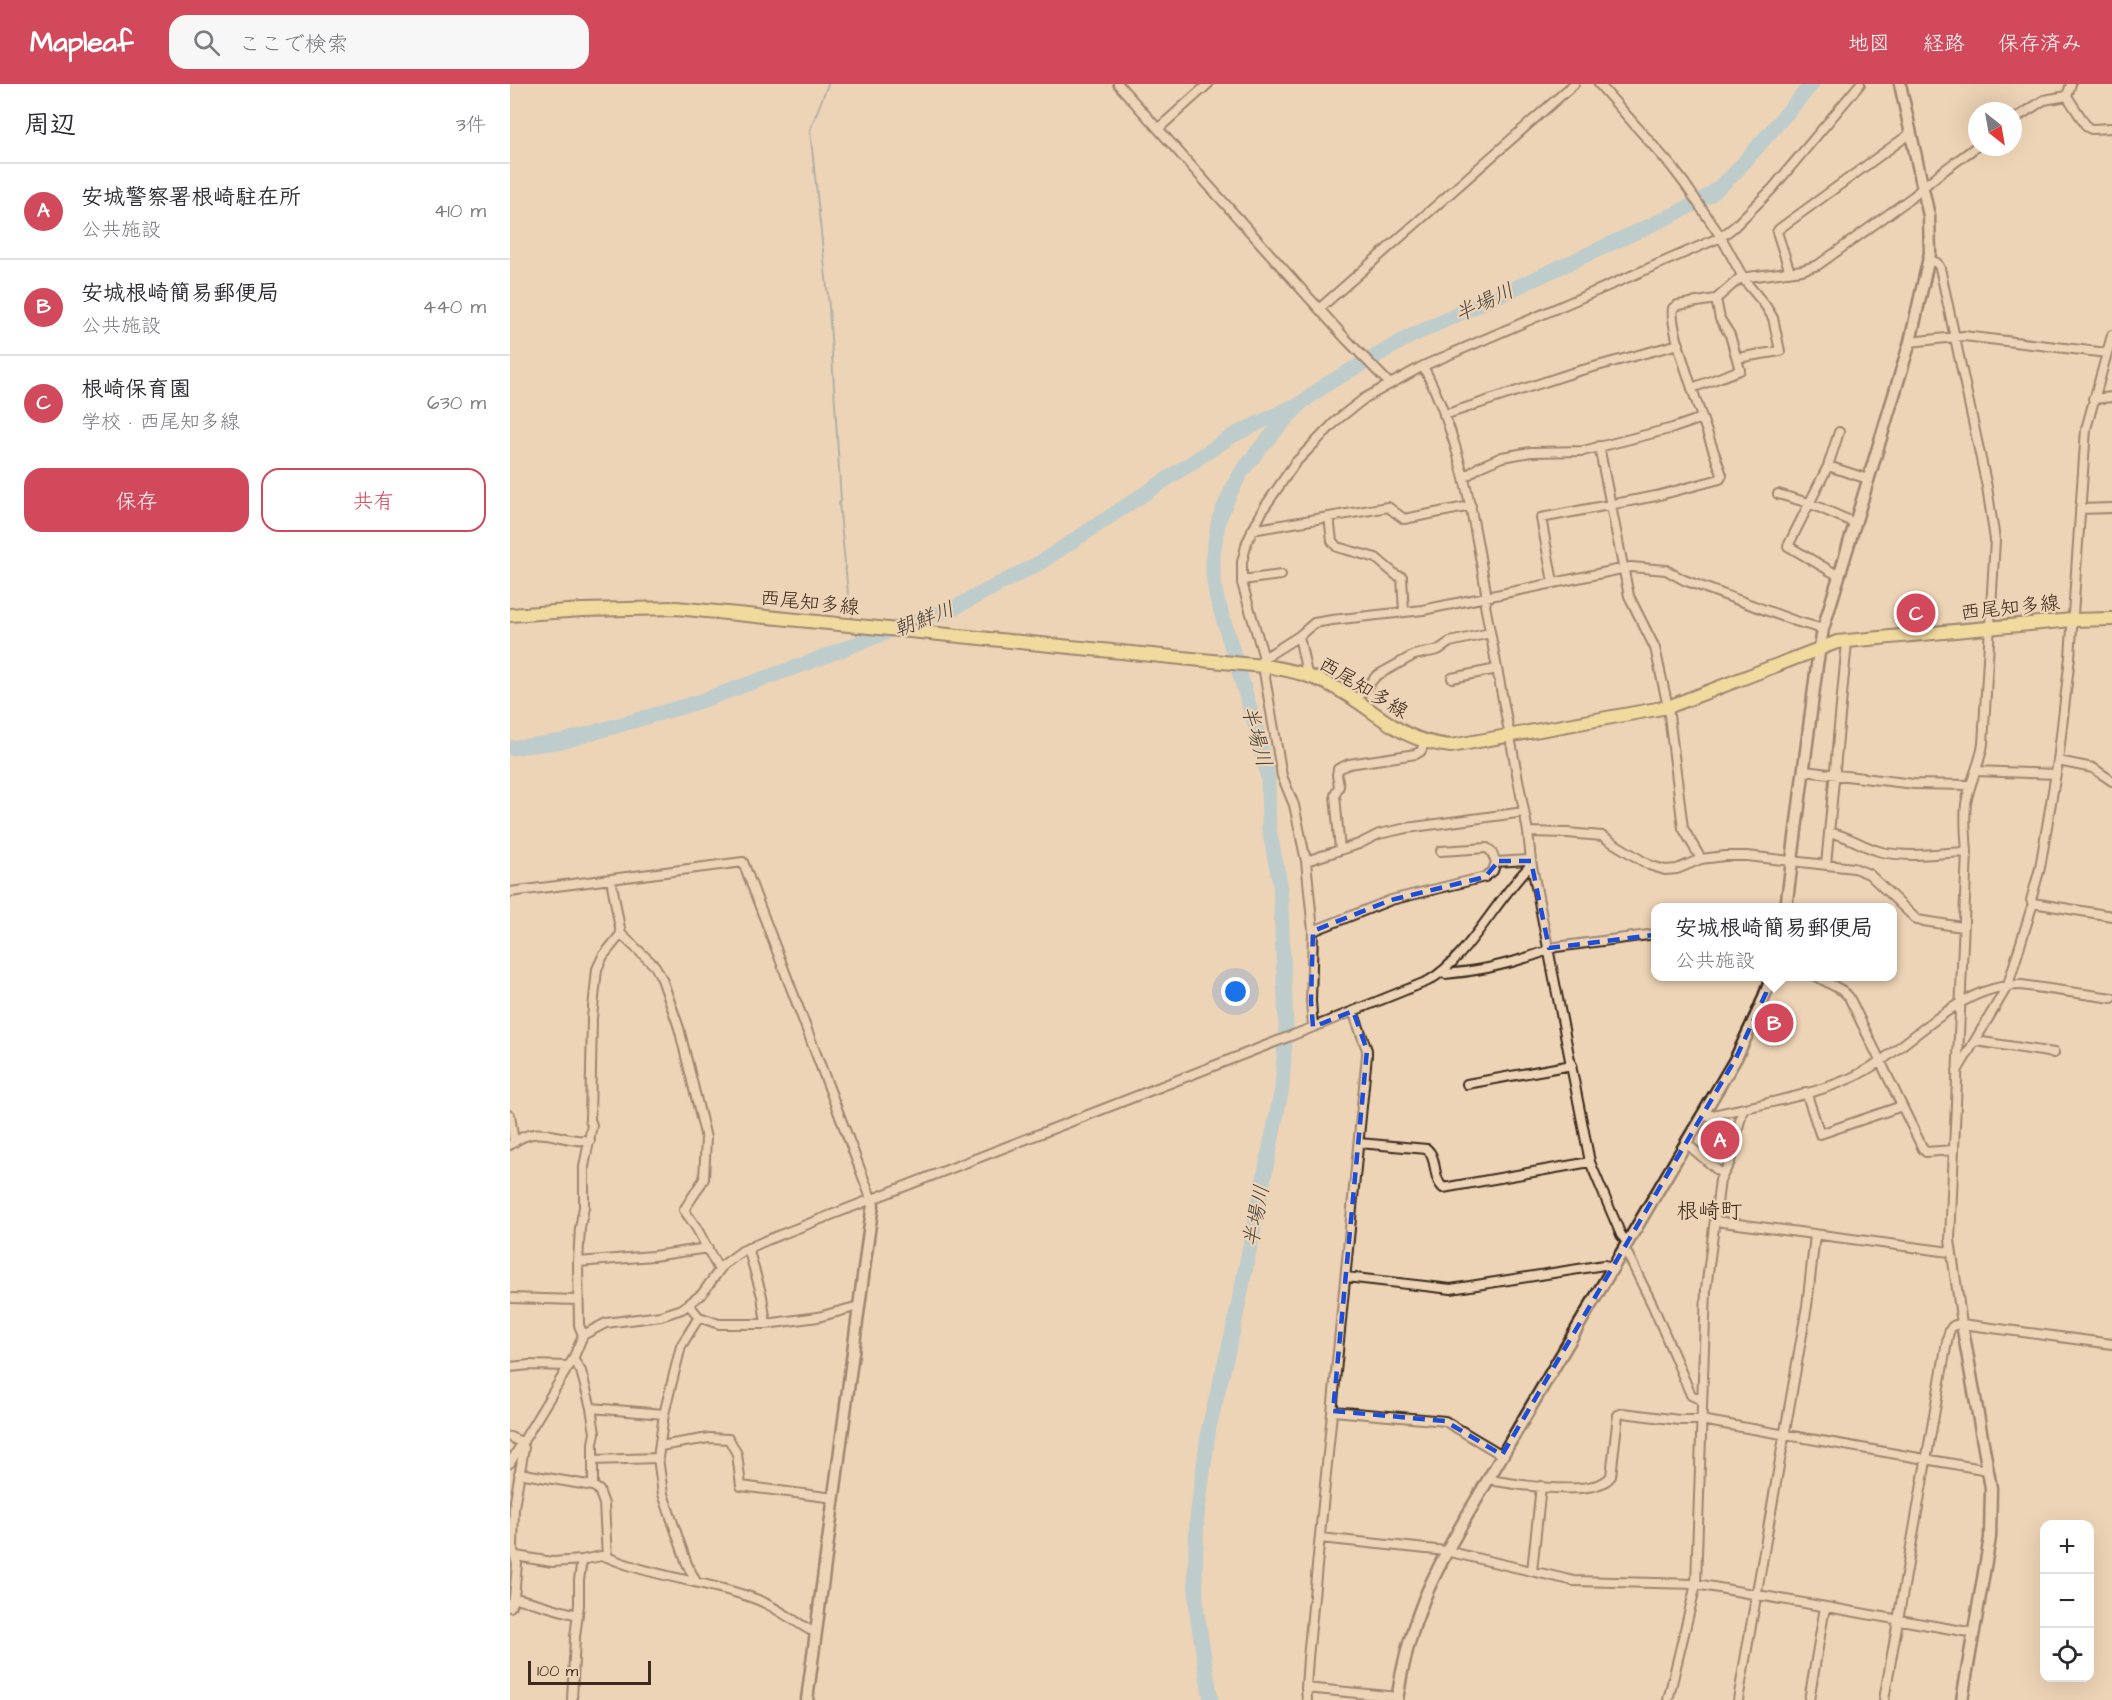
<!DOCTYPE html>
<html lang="ja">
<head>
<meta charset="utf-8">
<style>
  :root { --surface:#fff; --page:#f7f7f7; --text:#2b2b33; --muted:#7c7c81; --line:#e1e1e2; --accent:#d1495b }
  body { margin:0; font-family:"Architects Daughter","Klee One",sans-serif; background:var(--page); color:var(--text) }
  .controls { position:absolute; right:18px; bottom:18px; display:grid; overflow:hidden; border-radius:12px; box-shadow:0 6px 24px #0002 }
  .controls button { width:54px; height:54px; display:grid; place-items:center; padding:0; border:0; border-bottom:2px solid var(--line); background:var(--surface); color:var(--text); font:30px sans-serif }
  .compass { position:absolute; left:1458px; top:18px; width:54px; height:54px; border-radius:50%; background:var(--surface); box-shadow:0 6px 24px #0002; rotate:149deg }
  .scale { position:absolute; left:18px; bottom:15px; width:123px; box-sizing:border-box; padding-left:6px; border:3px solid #3b2a1e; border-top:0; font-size:16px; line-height:21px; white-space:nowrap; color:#3b2a1e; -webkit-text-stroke:4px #eed4b6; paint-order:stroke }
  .you { position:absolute; left:726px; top:908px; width:21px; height:21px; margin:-15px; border:4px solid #fff; border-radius:50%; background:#1a73e8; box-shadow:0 0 0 9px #1a73e833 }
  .badge { display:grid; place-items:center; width:39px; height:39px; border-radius:50%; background:var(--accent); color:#fff; font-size:20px; font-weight:700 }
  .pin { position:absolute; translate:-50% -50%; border:3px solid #fff; box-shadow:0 2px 6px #0006 }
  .popup { position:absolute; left:1141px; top:819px; width:246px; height:78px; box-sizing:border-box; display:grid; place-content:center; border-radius:12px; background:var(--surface); filter:drop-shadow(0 2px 4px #0005); font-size:20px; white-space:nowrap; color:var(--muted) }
  .popup b { font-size:22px; color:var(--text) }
  .popup::after { content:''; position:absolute; left:50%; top:100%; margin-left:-12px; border:12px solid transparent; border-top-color:var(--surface) }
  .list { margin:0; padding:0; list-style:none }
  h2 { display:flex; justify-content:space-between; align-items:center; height:78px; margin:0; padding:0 24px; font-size:26px }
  h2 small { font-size:20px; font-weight:400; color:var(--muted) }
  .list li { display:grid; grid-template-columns:39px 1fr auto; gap:18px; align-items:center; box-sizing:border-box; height:96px; padding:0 24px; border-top:2px solid var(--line) }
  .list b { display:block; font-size:22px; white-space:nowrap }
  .list p { margin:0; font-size:20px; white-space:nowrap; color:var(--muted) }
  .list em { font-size:20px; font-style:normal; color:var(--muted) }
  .actions { display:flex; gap:12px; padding:18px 24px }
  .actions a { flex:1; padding:14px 0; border:2px solid var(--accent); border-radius:18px; text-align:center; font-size:21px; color:var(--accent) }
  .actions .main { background:var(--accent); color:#fff }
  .icon { flex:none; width:33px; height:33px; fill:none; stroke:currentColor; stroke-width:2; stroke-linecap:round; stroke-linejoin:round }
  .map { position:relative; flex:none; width:1602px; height:1616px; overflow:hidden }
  header { display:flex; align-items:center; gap:36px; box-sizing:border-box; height:84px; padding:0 30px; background:var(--accent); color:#fff }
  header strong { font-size:28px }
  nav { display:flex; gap:33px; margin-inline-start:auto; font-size:21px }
  .search { width:420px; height:54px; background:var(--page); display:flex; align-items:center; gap:15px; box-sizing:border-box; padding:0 21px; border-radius:18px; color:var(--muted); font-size:22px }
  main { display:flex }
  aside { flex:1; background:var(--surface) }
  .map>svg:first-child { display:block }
</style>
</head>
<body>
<header>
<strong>Mapleaf</strong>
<div class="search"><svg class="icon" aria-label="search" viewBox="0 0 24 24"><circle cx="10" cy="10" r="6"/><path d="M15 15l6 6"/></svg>ここで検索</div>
<nav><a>地図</a><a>経路</a><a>保存済み</a></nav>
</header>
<main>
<aside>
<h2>周辺<small>3件</small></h2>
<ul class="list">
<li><span class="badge">A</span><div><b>安城警察署根崎駐在所</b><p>公共施設</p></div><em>410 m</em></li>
<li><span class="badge">B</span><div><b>安城根崎簡易郵便局</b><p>公共施設</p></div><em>440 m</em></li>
<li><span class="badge">C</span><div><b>根崎保育園</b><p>学校 · 西尾知多線</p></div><em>630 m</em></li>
</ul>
<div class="actions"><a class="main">保存</a><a>共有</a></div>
</aside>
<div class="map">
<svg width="1602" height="1616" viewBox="0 0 1602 1616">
  <rect width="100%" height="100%" fill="#eed4b6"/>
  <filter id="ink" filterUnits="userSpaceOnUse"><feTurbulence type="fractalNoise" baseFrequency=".0167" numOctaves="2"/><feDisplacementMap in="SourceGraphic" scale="12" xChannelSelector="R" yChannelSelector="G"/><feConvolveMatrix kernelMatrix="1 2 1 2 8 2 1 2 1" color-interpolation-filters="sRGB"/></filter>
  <g filter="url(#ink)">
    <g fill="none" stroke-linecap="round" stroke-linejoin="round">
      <path stroke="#678695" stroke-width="2" d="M 318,0 L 300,46 L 319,222 L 331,417 L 329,419 L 339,519 L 344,538
        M 346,547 L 349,559"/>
      <path stroke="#84c4e5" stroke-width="15" d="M 0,664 L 54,657 L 185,619 L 300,578 L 395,541 L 444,524 L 531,478 L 722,352 L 782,323
        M 701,1616 L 687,1530 L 685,1489 L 687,1433 L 699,1343 L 723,1247 L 772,1004 L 776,941 L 770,799 L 759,745 L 758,694 L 748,651 L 706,511 L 703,491 L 703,470 L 709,435 L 722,405 L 731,389 L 750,364 L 791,319 L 817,300 L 899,253 L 1167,129 L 1200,111 L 1223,91 L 1302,0"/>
      <g stroke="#3b2a1e" stroke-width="12">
        <path id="street" d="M 608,0 L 836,255 L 880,300
          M 1089,0 L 1162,83 L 1175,100 L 1211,153 L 1235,197 L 1255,221 L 1263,234 L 1270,267 L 1227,274
          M 1557,12 L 1577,43 L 1581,45 L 1602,44
          M 1557,12 L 1561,0
          M 1503,36 L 1534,16 L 1557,12
          M 649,44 L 698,0
          M 1418,175 L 1427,179 L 1430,184 L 1477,403 L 1485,456 L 1473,660 C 1470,681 1459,699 1456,720 C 1454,735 1456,752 1457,768 L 1440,1156 L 1452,1240
          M 1280,188 L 1267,148 L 1269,145 L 1401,49
          M 810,224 L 1064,0
          M 1400,258 L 1454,252 L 1597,269
          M 913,282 C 950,352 964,435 977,514 L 975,521 L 1018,748 L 1021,777 L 1080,1078 L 1111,1151 L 1117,1158
          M 1182,304 L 1230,286 L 1220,251 L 1210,235 L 1206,215
          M 1583,315 L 1602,313
          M 934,331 L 1065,288 L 1169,260
          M 1329,348 L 1318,382 L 1278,462 L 1329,492
          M 1089,362 L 1119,512 L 1145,564 L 1158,623 L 1173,744 L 1191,775
          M 1318,382 L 1358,395
          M 954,394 L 969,383 L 992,373 L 1021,368 L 1073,367 L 1163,344 L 1192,334 C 1185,312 1159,243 1163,224 L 1168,221 L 1206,215 L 1230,194 L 1292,186 L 1308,181 L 1405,111 C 1423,92 1447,78 1467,62
          M 1268,410 L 1299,419 L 1345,439
          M 1570,425 L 1602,424
          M 819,433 L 822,457 L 827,463 L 866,474 L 886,491 L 892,493 L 894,528
          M 742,446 L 878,423 L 894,435 L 961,422
          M 732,496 L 771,491
          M 1043,498 L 1031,434 L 1146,412 L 1210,395 L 1212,391 L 1192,334
          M 789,552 L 797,590
          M 754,574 L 789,552 L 804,539 L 822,536 L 913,526 L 1121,483 L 1156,486 L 1174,496 L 1285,537 L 1313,545
          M 942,594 L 987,585
          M 845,617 L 866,592 L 904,571 L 928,566 L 940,558 L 980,549
          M 1548,677 L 1583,684 L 1602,697
          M 1294,687 L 1404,700 L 1460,701
          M 1466,687 L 1546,690
          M 1018,748 L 1057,749 L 1092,752 L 1139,781 L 1155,786 L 1167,785 L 1191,775 L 1215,772 L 1237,772 L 1344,784 L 1359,790 L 1407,836 L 1452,843
          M 1320,749 C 1339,751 1353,764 1372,768 C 1399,774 1429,769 1457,768
          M 830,766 L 825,711 L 829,702 L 827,691 L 828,685 L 839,680 L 906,670 L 911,667 L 915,658
          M 931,767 L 977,764 L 981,767 L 986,778
          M 796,777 L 849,760 L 869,750 L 897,744 L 1014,728
          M 1316,781 L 1337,558
          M 101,795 L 111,850 L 145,882 L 152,895 L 169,944 L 196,1054 L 194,1095 L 174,1126 L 186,1143 L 209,1186
          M 0,808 L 233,778 L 361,1114
          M 1523,819 L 1602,832
          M 803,847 L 881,816 L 975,793 L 983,787 L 986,778 L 1018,776 L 1021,777
          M 931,888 L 935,890 C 973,887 1012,877 1046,863 L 1146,850
          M 1306,892 L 1333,907 L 1339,913 L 1413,1065 L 1416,1068 L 1443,1066
          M 803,943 L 801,917 L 803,847 L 796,777 L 784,721 L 772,692 L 752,576 L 754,574 L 732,499 L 732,478 L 737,458 L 754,424 L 785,379 L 828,335 L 855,314 L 913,282 L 1211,153 L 1224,143 L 1262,105 L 1350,0
          M 1466,957 L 1544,969
          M 1447,987 L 1498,901 L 1523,819 L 1521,816 L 1530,784 L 1548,677 L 1560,573 L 1576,345 L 1602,251
          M 957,1000 L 1062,981
          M 1296,1008 L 1310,1050 L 1392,1022
          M 0,1031 L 4,1058
          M 1193,1031 L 1199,1032 C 1245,1021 1298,1013 1341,994 C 1399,968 1443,901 1511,901 L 1602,914
          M 849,1059 L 917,1065 C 928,1075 922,1094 933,1104 L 1080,1078
          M 1176,1059 L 1212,1090
          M 0,1061 C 31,1036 50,1060 80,1056
          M 1205,1137 L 1440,1168
          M 238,1164 L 252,1212 L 256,1240
          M 1113,1166 L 1118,1171 L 1143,1222 L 1181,1311 L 1192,1316
          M 68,1178 L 143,1172 L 198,1164
          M 836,1193 L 941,1205 L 1094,1181 L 1103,1183
          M 0,1214 L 67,1216
          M 179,1221 L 189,1233 L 171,1262 L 154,1330 L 148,1374 L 153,1410 L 177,1480 L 186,1498
          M 189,1233 L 209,1240 L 256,1240 L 308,1233 L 349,1222
          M 73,1251 L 69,1241 L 68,1178 L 70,1144 L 74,1123 L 74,1083 L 82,1041 L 80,1036 L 82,934 L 87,885 L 93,872 L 111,850
          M 63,1275 L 71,1287 L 81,1324 L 85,1349 L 83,1359 L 83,1402 L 89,1406 L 94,1420 L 97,1473
          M 0,1283 L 19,1281 L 59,1282
          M 81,1324 L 154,1330
          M 823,1327 L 935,1337 L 992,1371
          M 0,1353 L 11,1358 L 14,1364 L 4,1423 L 3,1466 L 7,1480 L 4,1514 L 0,1523
          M 150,1362 L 199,1354 L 219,1355 L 227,1370 L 231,1402 L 324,1414
          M 83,1376 L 148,1374
          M 0,1379 L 63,1275 L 73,1251 L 96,1239 L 151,1232 L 172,1225 L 192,1210 L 213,1181 L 232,1167 L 257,1156 L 796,946 L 918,897 C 956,876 986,816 1018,784 L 1021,777
          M 9,1389 L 83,1402
          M 979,1394 L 986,1397 C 1011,1401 1086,1414 1101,1392 L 1108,1331 L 1113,1329 L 1169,1336 L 1191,1336 L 1478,1386
          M 810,1454 L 936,1467 L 1064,1497 L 1186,1500 L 1464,1549
          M 6,1472 L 42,1478 L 72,1476 L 91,1472 L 97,1473 C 144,1493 195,1497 243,1514 C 262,1520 282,1536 300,1546 L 306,1547
          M 1022,1487 L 1031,1402
          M 4,1514 C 26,1518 46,1526 68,1531
          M 796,1604 L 888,1613
          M 62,1616 L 65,1553 L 69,1521 L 69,1496 L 72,1476
          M 797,1616 L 796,1604 L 798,1574 L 857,971 L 857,966 L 843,927
          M 1158,1616 L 1186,1500 L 1196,1205 L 1210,1096 L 1220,1078 L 1233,1024
          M 1228,1616 L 1297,1222 L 1305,1151
          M 1299,1616 L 1315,1523
          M 1374,1616 L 1438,1252 C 1440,1243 1443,1240 1452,1240 L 1602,1260"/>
      </g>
      <g stroke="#3b2a1e" stroke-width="15">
        <path id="secondary" d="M 1276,824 L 1307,581 L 1313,545 L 1400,258 L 1420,169 L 1419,132 L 1390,0
          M 1452,1240 L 1481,1404 L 1480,1454 L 1452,1616
          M 297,1616 L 359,1147 L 363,1121 L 361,1114
          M 887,1616 C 898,1539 923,1489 962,1423 L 1226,974 L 1250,923 L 1262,892"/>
      </g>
      <g stroke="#3b2a1e" stroke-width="16">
        <path id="primary" d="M 0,531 L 72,526 L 166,524 L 753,582 C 783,586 809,593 836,610 C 875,634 892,657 941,662 L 1158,623 L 1327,558 L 1562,536 L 1602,535"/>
      </g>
      <use href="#street" stroke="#eed4b6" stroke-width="8"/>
      <use href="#secondary" stroke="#eed4b6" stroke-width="10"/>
      <use href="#primary" stroke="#f4e382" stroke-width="12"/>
    </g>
  </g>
  <path d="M0 0H1602V1616H0ZM 989,777 L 1021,777 L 1039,864 L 1152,850 L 1273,846 L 1256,909 L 1226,974 L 992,1371 L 935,1337 L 823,1327 L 857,966 L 843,927 L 803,943 L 801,917 L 803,847 L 881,816 L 975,793 Z" fill="#eed4b6" fill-opacity=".55" fill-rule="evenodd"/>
  <path fill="none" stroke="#1d4ed8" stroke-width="4.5" stroke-dasharray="12 8" stroke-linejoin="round" d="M 989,777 L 1021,777 L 1039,864 L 1152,850 L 1273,846 L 1256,909 L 1226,974 L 992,1371 L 935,1337 L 823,1327 L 857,966 L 843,927 L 803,943 L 801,917 L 803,847 L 881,816 L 975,793 Z"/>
  <g text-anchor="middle" stroke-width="4.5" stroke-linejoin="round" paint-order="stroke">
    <g font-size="20" fill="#3b2a1e" stroke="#eed4b6">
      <text transform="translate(300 518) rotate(6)" y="7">西尾知多線</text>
      <text transform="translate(1500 523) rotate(-6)" y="7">西尾知多線</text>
      <text transform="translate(854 603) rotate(31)" y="7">西尾知多線</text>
    </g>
    <g font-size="21" font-style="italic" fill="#46413c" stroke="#eed4b6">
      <text transform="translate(974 218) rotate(-25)" y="7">半場川</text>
      <text transform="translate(414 535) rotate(-21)" y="7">朝鮮川</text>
      <text transform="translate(747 652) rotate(75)" y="7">半場川</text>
      <text transform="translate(746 1132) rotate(-79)" y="7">半場川</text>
    </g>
    <g font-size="22" fill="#3b2a1e" stroke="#eed4b6">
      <text x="1199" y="1134">根崎町</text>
    </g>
  </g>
</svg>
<div class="controls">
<button>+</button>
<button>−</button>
<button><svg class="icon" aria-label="locate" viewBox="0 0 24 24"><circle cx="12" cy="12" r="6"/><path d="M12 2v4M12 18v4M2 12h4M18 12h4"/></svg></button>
</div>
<svg class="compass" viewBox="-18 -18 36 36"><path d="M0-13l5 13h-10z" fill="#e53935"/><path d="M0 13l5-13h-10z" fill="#7c7c81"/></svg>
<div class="scale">100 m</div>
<div class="you"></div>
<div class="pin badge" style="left:1210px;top:1056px">A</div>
<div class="pin badge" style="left:1264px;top:939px">B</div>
<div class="popup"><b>安城根崎簡易郵便局</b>公共施設</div>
<div class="pin badge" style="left:1406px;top:529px">C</div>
</div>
</main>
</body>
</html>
